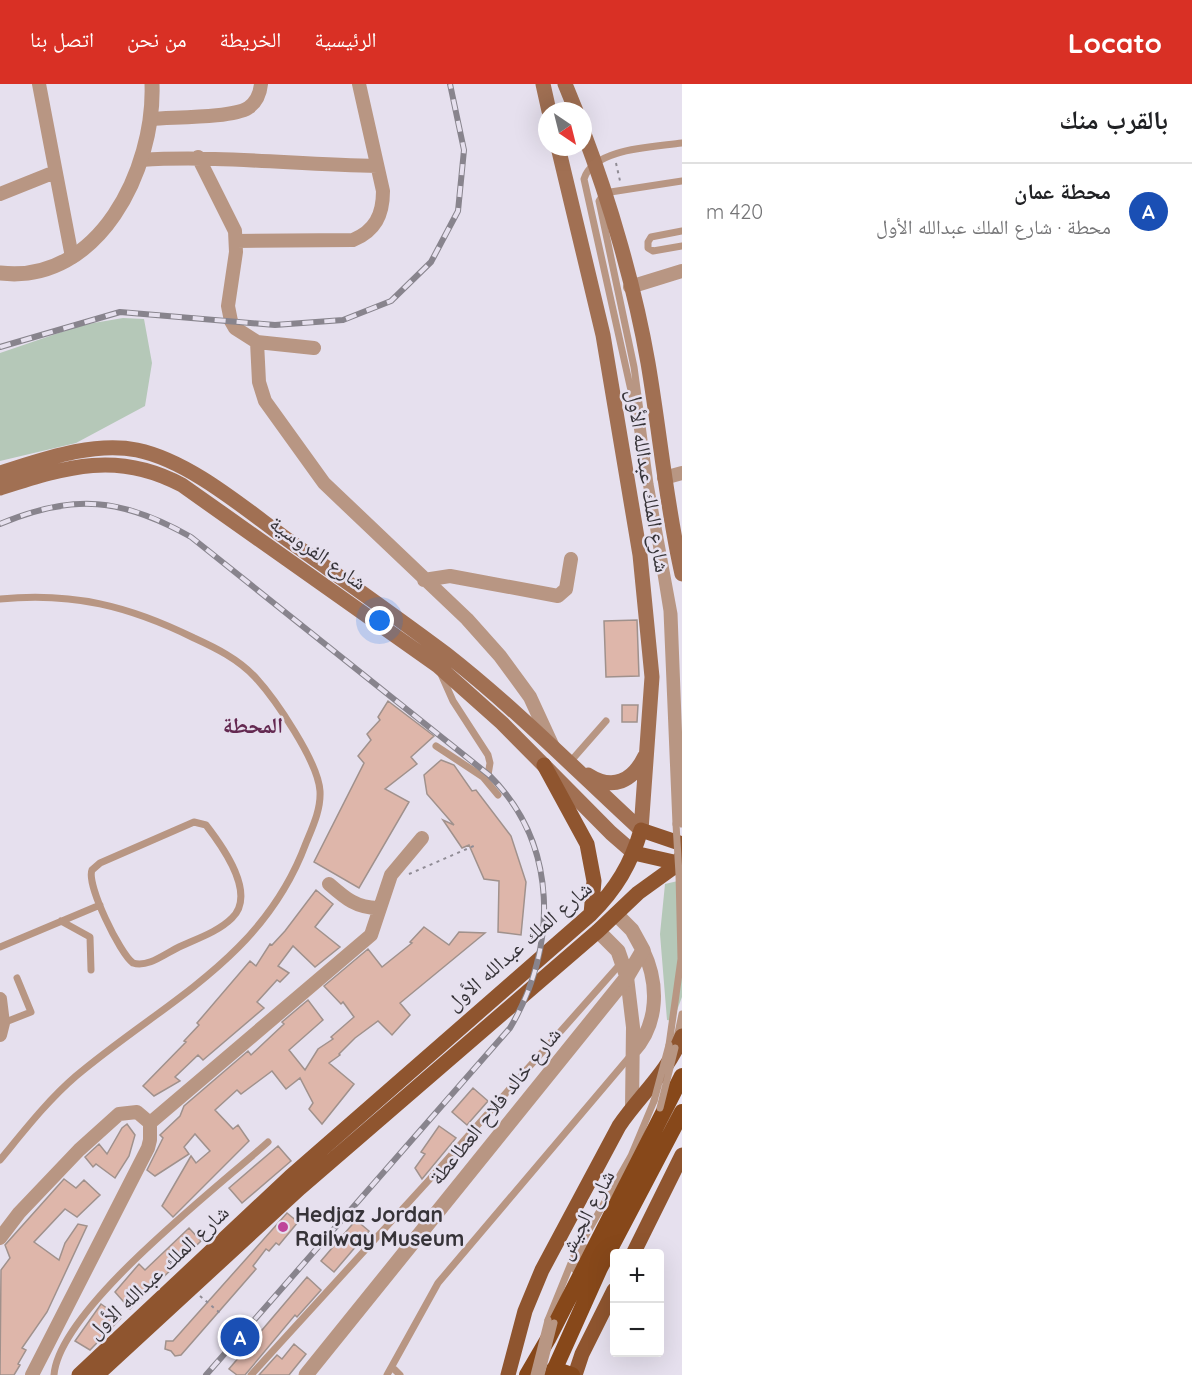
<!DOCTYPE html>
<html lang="ar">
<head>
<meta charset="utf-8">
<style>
  :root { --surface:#fff; --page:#f2f2f2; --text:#202124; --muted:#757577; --line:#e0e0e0; --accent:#d93025 }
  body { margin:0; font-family:Quicksand,"Noto Naskh Arabic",sans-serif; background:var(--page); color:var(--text); direction:rtl }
  .controls { position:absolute; right:18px; bottom:18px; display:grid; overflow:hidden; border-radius:6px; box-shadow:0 6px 24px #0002 }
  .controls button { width:54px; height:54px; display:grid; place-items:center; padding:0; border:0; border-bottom:2px solid var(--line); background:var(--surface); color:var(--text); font:30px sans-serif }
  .compass { position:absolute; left:538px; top:18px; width:54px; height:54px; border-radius:50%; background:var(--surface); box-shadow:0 6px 24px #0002; rotate:145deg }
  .you { position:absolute; left:380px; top:537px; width:21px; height:21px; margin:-15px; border:4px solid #fff; border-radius:50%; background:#1a73e8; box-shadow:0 0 0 9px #1a73e833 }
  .badge { display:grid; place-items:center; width:39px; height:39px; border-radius:50%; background:var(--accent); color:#fff; font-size:20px; font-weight:700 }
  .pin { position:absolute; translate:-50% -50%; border:3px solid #fff; box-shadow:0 2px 6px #0006 }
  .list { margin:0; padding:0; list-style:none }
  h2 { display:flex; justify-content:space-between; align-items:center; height:78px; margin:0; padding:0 24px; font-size:26px }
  h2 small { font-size:20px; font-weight:400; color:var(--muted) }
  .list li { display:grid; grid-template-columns:39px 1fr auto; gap:18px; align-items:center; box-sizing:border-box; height:96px; padding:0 24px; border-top:2px solid var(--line) }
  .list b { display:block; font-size:22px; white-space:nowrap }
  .list p { margin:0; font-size:20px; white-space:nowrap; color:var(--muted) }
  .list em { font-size:20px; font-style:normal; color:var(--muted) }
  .map { position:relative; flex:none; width:682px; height:1291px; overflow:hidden; direction:ltr }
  header { display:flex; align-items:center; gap:36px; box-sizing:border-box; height:84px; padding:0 30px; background:var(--accent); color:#fff }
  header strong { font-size:28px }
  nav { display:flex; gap:33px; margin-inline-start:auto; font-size:21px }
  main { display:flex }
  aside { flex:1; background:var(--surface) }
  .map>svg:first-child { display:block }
</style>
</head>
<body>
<header>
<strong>Locato</strong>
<nav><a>الرئيسية</a><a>الخريطة</a><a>من نحن</a><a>اتصل بنا</a></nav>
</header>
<main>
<aside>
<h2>بالقرب منك<small></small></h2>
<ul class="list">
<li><span class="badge" style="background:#1a4fb4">A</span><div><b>محطة عمان</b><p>محطة · شارع الملك عبدالله الأول</p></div><em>420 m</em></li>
</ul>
</aside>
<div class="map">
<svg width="682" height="1291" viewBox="0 0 682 1291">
  <rect width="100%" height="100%" fill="#e6e0ee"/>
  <path fill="#b5c8b8" d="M 123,234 L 144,235 L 152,279 L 145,322 L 76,359 L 0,377 L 0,269 L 82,241 Z
    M 682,796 L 682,913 L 673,937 L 667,936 L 660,850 L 665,800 Z"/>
  <path fill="#deb6aa" stroke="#a0918c" stroke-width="1.5" d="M 637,536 L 639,592 L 606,593 L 604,537 Z
    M 388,617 L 434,652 L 411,673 L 417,680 L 385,705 L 409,718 L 359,804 L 314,778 L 364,679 L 358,672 L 371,656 L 367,650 L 380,636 L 378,633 Z
    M 622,621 L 638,621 L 637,638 L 622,638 Z
    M 441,676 L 454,681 L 472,707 L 476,706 L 511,752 L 526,798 L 521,851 L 498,848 L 499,797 L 484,795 L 469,761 L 462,764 L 443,736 L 454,741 L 427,710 L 424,691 Z
    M 316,806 L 333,820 L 315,843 L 340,863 L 315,883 L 293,862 L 278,882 L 289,889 L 280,898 L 277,896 L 257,918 L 264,924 L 203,976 L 198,971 L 175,993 L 180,997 L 154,1012 L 143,1002 L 186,958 L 184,957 L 199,941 L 197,939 L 250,877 L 256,882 L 270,860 L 272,861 L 285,847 Z
    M 424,843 L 449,861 L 459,848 L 485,849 L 400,919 L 410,931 L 392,951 L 378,937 L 355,954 L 339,970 L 340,971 L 329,979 L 354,1000 L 322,1040 L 309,1025 L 313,1019 L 300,994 L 286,1005 L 272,987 L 241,1010 L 237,1006 L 215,1026 L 233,1045 L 238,1041 L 249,1057 L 173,1133 L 162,1122 L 191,1072 L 196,1079 L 210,1067 L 195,1050 L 184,1063 L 189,1070 L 155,1092 L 147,1086 L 163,1054 L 160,1051 L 180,1032 L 184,1022 L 248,967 L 251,971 L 284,940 L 282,938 L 308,916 L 323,936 L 289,966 L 305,986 L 318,965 L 333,955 L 331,953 L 354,933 L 343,918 L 341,920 L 324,902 L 368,865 L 382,883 L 412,859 L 410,858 Z
    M 473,1004 L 488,1017 L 467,1041 L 452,1028 Z
    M 127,1040 L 135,1051 L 129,1072 L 115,1094 L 96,1080 L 93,1083 L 85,1073 L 99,1060 L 107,1070 L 122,1044 Z
    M 439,1042 L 456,1054 L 422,1095 L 415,1084 L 425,1070 L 421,1068 Z
    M 278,1062 L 291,1077 L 242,1119 L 229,1104 Z
    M 64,1095 L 76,1104 L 84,1096 L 100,1111 L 77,1133 L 65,1125 L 34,1158 L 59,1176 L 65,1159 L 78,1140 L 87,1142 L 47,1228 L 22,1264 L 26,1266 L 18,1280 L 20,1281 L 14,1291 L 0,1291 L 1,1186 L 10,1174 L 5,1161 Z
    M 287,1129 L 298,1138 L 279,1161 L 276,1159 L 269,1167 L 266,1165 L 253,1182 L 256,1185 L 181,1271 L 175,1272 L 171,1267 L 165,1265 L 166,1257 L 173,1257 Z
    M 356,1136 L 369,1147 L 334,1188 L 321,1177 Z
    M 189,1144 L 201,1157 L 130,1225 L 115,1208 L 139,1180 L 145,1186 Z
    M 307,1193 L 321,1206 L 297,1233 L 295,1231 L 245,1291 L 237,1291 L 229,1285 Z
    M 101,1220 L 121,1234 L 90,1266 L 75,1257 Z
    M 294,1260 L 306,1270 L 289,1291 L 259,1291 L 277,1271 L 282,1275 Z"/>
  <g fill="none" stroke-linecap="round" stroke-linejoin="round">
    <path stroke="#908c95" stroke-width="2" stroke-dasharray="3 4.5" stroke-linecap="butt" d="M 616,79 L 620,97
      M 409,790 L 476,761
      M 200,1212 L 220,1229"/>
    <path stroke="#b89683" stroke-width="7" d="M 682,97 L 604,109 L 599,117 L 634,283 L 650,400 L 674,530 L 682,740
      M 682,147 L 651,153 L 648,158 L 648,164 L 653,167 L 682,162
      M 0,515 C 73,508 129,522 194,554 C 216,564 238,575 255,593 C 275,615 318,677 320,707 C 321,725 313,742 306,759 C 263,875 165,917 76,992 C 47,1017 24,1047 0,1076
      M 441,590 L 453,617 L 488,671 L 490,679 L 487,697
      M 436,662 L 483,693 L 498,711
      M 570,678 L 606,637
      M 194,738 L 206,741 C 223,763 257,810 232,834 C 218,848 196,855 179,863 C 166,869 148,884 133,879 C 120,870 86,800 92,786 L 100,779 Z
      M 676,740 L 667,527 L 632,311 L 584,95 C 593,64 655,63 682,59
      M 61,837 L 90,853 L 91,886
      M 0,863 L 100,821
      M 3,939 L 31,928 L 17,894
      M 677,954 L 682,930
      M 669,961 L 681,875 L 679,790
      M 575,1186 L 586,1164
      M 548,1236 L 574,1172 L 631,1072 L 654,1017
      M 392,1283 L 400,1291
      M 54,1291 C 59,1225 217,1104 268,1058
      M 251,1291 L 429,1096 L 622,878
      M 387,1291 L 438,1199 L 632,970"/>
    <path stroke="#b89683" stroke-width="14" d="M 39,0 L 72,173
      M 151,35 C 173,33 232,34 248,24 C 257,18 260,10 261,0
      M 198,73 L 235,147 L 236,168 L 228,222 L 231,237 L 235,244 L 257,258 L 314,264
      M 141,76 C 220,71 298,81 377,82
      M 0,110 L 55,88
      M 236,157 L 353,156 C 375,147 383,131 383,107 L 359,0
      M 630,203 L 682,187
      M 257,258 L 259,298 L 265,317 L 324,399 L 467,535 L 500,572 L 530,613 L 553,663
      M 664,394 L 682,389
      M 424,496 L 450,492 L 558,512 L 566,505 L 571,475
      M 329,800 C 345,814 356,824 378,824
      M 627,893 L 633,943 L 632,1023
      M 0,915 L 3,939 L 0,951
      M 633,968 C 659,940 659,899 643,866
      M 150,1039 L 371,851 L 391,791 L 422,754
      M 0,1154 L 19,1129 L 79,1066 L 119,1030 L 137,1028 L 150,1039 L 150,1056 L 148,1064 L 32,1291"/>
    <path stroke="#b89683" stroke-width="15" d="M 0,189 C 99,201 155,85 152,0
      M 598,847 L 618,867 L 627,893
      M 306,1291 L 627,893 L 643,866 L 632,846 L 616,830"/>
    <path stroke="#a17053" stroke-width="15" d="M 543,0 L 549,27
      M 565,0 L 576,27
      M 583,47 C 610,118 635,204 648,279 C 660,349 666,420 682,490
      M 558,63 L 603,251 L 640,471 L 652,593 L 641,746
      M 0,389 C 42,376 93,357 137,366 C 190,377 245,425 288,456 C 341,494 394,531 446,570 C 515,624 577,687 641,746
      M 0,404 C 66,383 117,366 182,401 L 438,582 L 502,639 L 611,749 L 634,769
      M 588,691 C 613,707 633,697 645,672"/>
    <path stroke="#8f552f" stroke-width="15" d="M 544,681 L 587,760 L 594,797 L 591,830
      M 634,769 L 682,780
      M 633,1170 L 682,1071
      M 79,1291 L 290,1093 L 591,830 C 616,805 631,780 641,746 L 682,760
      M 97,1291 L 300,1104 L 598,847 L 638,809 L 674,783 L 682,772
      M 508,1291 L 525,1227 L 542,1186 L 619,1042 C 640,1011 668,988 682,952
      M 575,1291 L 582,1270 L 614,1206"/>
    <path stroke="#87481a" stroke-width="16" d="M 554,1285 L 572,1291
      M 527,1291 L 548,1255 L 682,992
      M 552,1291 L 600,1184 L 682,1028"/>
    <g stroke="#88848d" stroke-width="6">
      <path id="rail" d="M 0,263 L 120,228 L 275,241 L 343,236 L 391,217 L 431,178 L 458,127 L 464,66 L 450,0
        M 0,440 C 74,409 122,414 191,453 L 489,691 C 559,760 558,863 510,944 L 206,1291"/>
    </g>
    <use href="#rail" stroke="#e6e0ee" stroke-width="4" stroke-dasharray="11" stroke-linecap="butt"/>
    <path stroke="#b89683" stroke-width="7" d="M 676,740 L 679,790
      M 654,1017 L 669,961
      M 660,1024 L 675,964
      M 534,1291 L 548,1236
      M 541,1291 L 554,1239"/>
  </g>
  <circle fill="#be469a" stroke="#e6e0ee" stroke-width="2" cx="283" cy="1143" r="6"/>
  <g text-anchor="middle" stroke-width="5" stroke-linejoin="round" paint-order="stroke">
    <g font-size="21" fill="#363338" stroke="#e6e0ee">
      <text transform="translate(648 397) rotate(81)" y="7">شارع الملك عبدالله الأول</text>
      <text transform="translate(318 469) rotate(35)" y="7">شارع الفروسية</text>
      <text transform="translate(519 862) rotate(-41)" y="7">شارع الملك عبدالله الأول</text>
      <text transform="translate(495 1022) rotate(-51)" y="7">شارع خالد فلاح العطاعطة</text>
      <text transform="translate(586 1131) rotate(-62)" y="7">شارع الجيش</text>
      <text transform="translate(158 1188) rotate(-43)" y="7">شارع الملك عبدالله الأول</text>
    </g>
    <g font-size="21" font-weight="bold" fill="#363338" stroke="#e6e0ee" text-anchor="start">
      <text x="295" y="1138">Hedjaz Jordan<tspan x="295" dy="24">Railway Museum</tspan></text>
    </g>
    <g font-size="22" font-weight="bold" fill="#642951" stroke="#e6e0ee">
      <text x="253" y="649">المحطة</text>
    </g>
  </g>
</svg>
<div class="controls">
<button>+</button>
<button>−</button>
</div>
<svg class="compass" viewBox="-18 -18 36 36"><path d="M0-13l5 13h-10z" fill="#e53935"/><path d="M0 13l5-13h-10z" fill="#757577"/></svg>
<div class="you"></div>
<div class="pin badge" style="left:240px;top:1253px;background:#1a4fb4">A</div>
</div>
</main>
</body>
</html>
